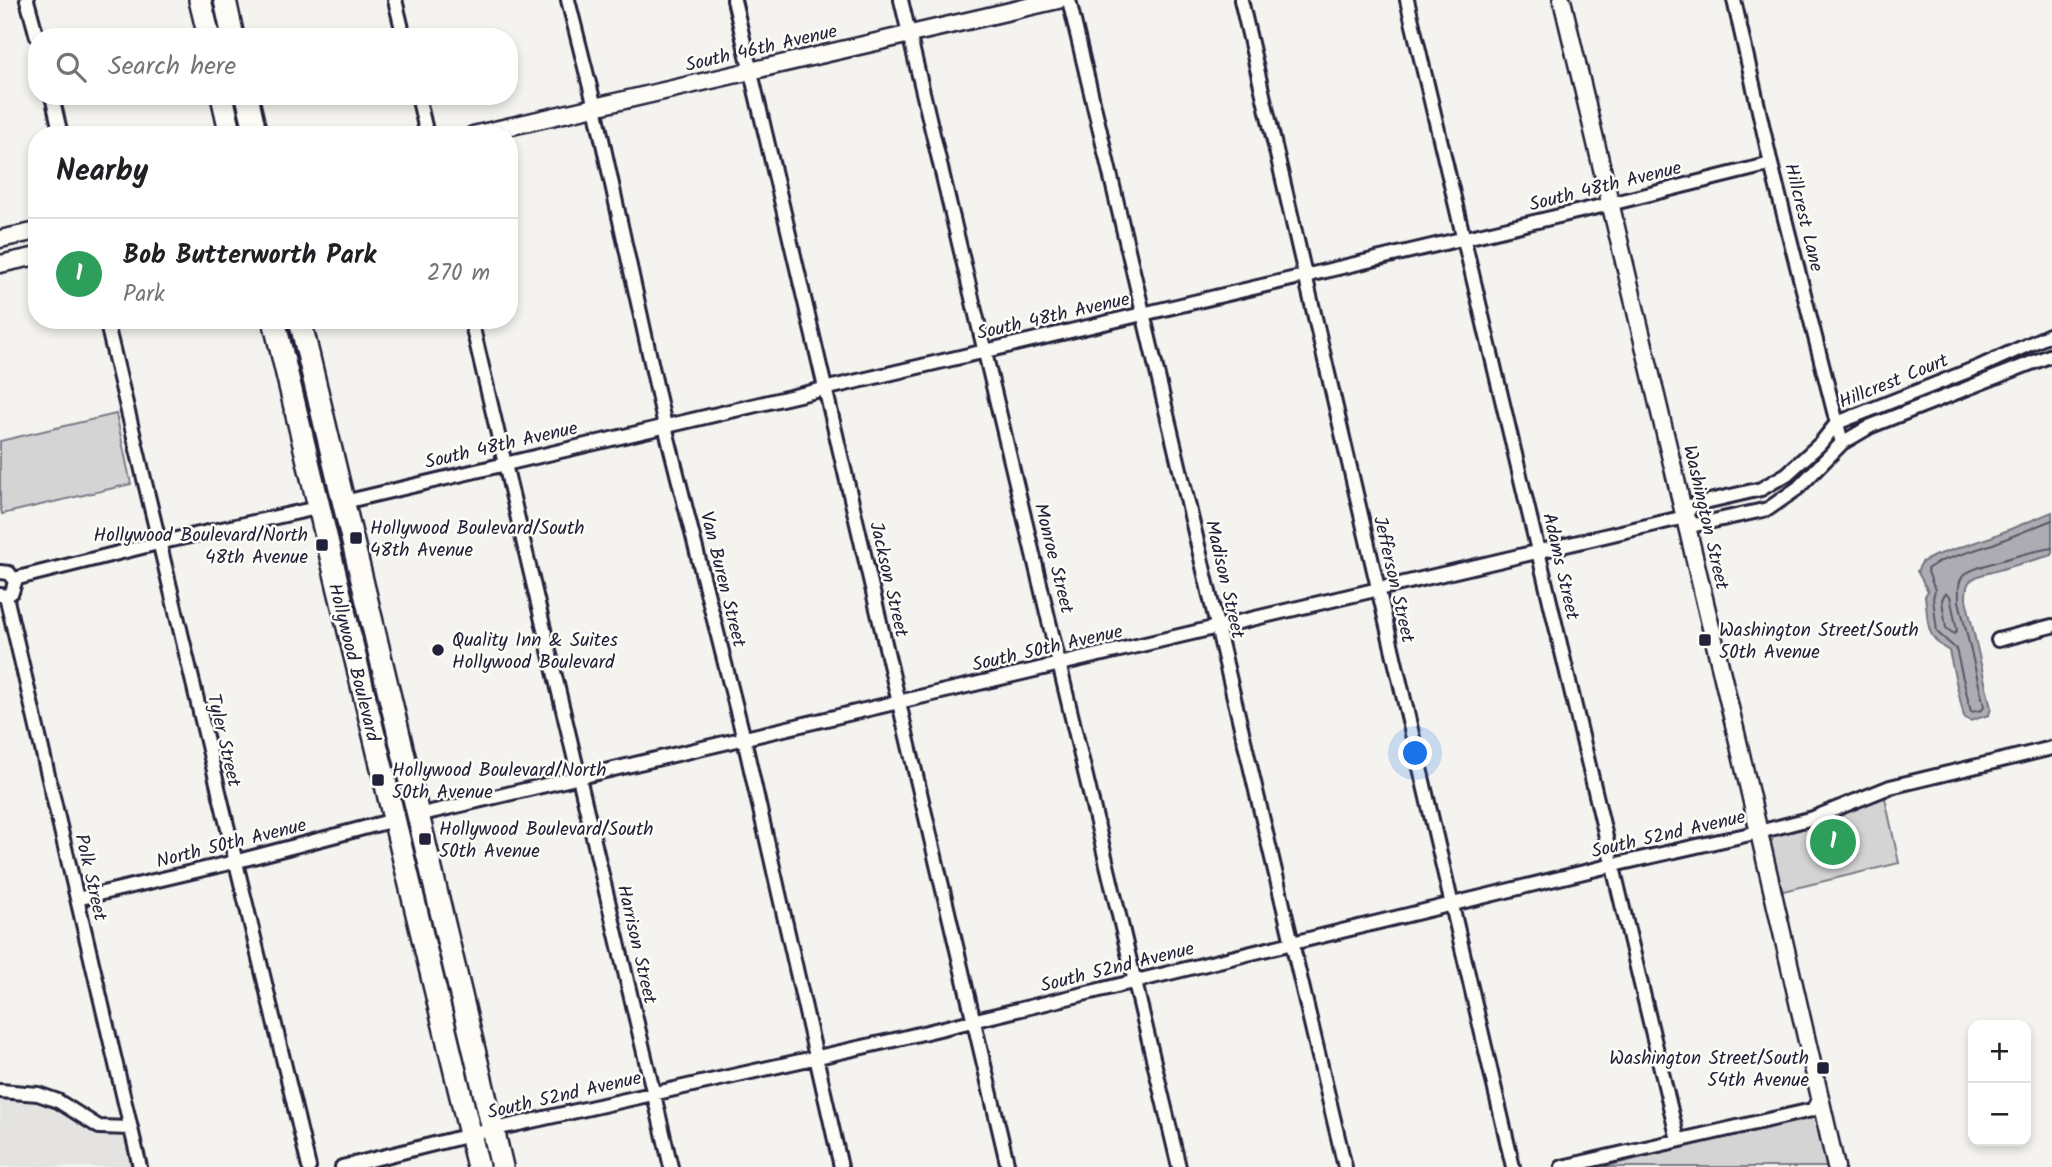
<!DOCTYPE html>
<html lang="en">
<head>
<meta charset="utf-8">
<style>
  :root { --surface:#fff; --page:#f6f6f6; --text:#202124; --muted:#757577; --line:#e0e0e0; --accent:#22223b }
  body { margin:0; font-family:Kalam,sans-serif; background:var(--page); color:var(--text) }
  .controls { position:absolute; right:21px; bottom:21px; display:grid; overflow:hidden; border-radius:14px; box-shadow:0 4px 10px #0003 }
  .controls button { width:63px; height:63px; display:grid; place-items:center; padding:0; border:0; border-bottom:2px solid var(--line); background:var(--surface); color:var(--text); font:35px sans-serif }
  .you { position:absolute; left:1416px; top:754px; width:24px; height:24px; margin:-18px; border:5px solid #fff; border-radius:50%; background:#1a73e8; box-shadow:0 0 0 10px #1a73e833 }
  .badge { display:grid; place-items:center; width:46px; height:46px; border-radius:50%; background:var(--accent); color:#fff; font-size:23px; font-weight:700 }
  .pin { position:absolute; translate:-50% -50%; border:4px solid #fff; box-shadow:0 2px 7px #0006 }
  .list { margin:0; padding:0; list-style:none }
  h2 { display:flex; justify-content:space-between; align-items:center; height:91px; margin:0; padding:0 28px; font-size:30px }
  h2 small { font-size:23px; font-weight:400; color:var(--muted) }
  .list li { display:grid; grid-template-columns:46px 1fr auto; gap:21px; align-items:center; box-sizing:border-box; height:112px; padding:0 28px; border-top:2px solid var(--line) }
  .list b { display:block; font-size:26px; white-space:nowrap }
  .list p { margin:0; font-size:23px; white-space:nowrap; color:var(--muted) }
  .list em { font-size:23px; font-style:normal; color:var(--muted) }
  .icon { flex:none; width:38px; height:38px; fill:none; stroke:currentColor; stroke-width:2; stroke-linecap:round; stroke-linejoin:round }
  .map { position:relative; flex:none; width:2052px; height:1167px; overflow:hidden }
  .search { position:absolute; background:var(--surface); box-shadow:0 4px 10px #0003; left:28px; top:28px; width:490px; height:77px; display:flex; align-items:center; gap:18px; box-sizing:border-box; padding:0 24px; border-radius:28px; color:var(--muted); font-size:26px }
  .panel { position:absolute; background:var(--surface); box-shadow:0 4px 10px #0003; left:28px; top:126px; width:490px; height:203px; border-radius:28px }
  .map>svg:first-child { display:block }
</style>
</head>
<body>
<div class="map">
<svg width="2052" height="1167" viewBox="0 0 2052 1167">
  <rect width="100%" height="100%" fill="#f4f3ef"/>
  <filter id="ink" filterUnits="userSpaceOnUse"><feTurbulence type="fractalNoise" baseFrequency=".0143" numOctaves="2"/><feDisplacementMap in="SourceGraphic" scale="14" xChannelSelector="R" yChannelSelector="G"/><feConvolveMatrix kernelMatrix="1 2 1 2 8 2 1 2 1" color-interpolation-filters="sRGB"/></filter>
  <g filter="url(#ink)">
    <path fill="#e4e3e2" d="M 38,1094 L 99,1127 L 131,1128 L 140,1167 L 0,1167 L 0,1095 Z"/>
    <path fill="#d5d4d5" stroke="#7c7b88" stroke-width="2" d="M 116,414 L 131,484 L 2,514 L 0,505 L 0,441 Z
      M 1884,794 L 1899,863 L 1779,892 L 1769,848 L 1774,835 L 1825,821 Z
      M 1809,1115 L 1820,1117 L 1832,1167 L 1604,1167 Z"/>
    <path fill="#acacb2" stroke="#757582" stroke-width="2" d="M 2052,512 L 2052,555 L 1981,575 C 1967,580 1966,585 1966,599 L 1991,708 L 1989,715 L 1970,721 L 1964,717 L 1949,651 C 1924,636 1929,623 1925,596 L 1928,591 L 1917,571 L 1922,562 L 1934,556 L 1991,537 Z"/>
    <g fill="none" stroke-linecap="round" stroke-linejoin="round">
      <path stroke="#59596b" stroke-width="2" d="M 2052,520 L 1993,544 L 1938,562 L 1927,569 L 1935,590 L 1933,598 L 1937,632 L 1956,649 L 1971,712 L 1982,710 L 1984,706 L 1959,601 C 1959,591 1957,581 1965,574 C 1975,566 2038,550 2052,548
        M 1945,593 L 1950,596 L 1957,631 L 1954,634 L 1946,628 L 1942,600 Z"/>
      <g stroke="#22223b" stroke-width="18">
        <path id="street" d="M 27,0 L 37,37
          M 395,0 L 404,37
          M 568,0 L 595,107 L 665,426 L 744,739 L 841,1167
          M 734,0 L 1008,1167
          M 901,0 L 1179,1167
          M 1069,0 L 1345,1167
          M 1241,0 L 1513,1167
          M 1407,0 L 1678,1140
          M 1734,0 L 1771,164 L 1842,443
          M 52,96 L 61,135
          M 418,96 L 427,135
          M 106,320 L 309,1167
          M 471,320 L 671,1167
          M 344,502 L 1610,204 L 1771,164
          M 1685,517 L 1692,505 L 1761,489 L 1787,474 L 1820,444 L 1837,423 L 1981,366 L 2052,334
          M 1685,517 L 1695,525 L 1768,509 L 1798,488 L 1842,443 L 1871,426 L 2052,355
          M 0,572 L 9,573 L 15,582 L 12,592 L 6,596 L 0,595
          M 14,579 L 158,543 L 317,508
          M 6,596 L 140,1167
          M 1998,640 L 2052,626
          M 418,815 L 1685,517
          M 77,899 L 234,862 L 394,820
          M 0,1091 L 38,1094 L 58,1101 L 99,1127 L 131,1128
          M 342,1167 L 482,1132 L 894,1040 L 1613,865 L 1759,832 L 1813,818 L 1890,787 L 2052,748
          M 1562,1167 L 1812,1110 L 1820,1100"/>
      </g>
      <g stroke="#22223b" stroke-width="21">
        <path id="secondary" d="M 1562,0 L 1737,737 L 1836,1167
          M 473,135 L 1058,0
          M 0,239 L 37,231
          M 0,264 L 37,256"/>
      </g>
      <g stroke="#22223b" stroke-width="26">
        <path id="highway" d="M 200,0 L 209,37
          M 225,0 L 233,37
          M 222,96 L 231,135
          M 247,96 L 256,135
          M 274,320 L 478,1167
          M 300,320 L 502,1167"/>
      </g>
      <use href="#street" stroke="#fdfcf7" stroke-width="12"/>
      <use href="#secondary" stroke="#fdfcf7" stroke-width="16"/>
      <use href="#highway" stroke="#fdfcf7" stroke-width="21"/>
    </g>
  </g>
  <g fill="#22223b" stroke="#fdfcf7" stroke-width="2.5">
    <rect x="349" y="531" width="14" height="14" rx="3.5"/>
    <rect x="315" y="538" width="14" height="14" rx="3.5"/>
    <rect x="1698" y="633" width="14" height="14" rx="3.5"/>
    <circle cx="438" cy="650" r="7"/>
    <rect x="371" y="773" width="14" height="14" rx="3.5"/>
    <rect x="418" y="832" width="14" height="14" rx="3.5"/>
    <rect x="1816" y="1061" width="14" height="14" rx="3.5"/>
  </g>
  <g text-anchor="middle" stroke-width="5" stroke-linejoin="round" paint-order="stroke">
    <g font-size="19" fill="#22223b" stroke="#fdfcf7">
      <text transform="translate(761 47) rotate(-13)" y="7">South 46th Avenue</text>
      <text transform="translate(1605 185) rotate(-14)" y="7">South 48th Avenue</text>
      <text transform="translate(1805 217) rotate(76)" y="7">Hillcrest Lane</text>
      <text transform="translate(1053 315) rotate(-13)" y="7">South 48th Avenue</text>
      <text transform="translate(1893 380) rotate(-22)" y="7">Hillcrest Court</text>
      <text transform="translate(501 444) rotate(-13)" y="7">South 48th Avenue</text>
      <text transform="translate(1707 517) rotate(77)" y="7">Washington Street</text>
      <text transform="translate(1055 558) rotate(76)" y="7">Monroe Street</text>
      <text transform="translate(1562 566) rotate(77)" y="7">Adams Street</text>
      <text transform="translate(724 579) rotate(76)" y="7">Van Buren Street</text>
      <text transform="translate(890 579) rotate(77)" y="7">Jackson Street</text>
      <text transform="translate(1226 579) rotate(77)" y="7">Madison Street</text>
      <text transform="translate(1395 579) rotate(77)" y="7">Jefferson Street</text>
      <text transform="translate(1047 647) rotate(-13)" y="7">South 50th Avenue</text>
      <text transform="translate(355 662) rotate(76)" y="7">Hollywood Boulevard</text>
      <text transform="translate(225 740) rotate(77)" y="7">Tyler Street</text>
      <text transform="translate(1668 833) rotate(-13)" y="7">South 52nd Avenue</text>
      <text transform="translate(231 842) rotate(-14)" y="7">North 50th Avenue</text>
      <text transform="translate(92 877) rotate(77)" y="7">Polk Street</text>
      <text transform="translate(638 944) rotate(77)" y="7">Harrison Street</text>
      <text transform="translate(1117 966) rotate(-14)" y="7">South 52nd Avenue</text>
      <text transform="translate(564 1094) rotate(-13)" y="7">South 52nd Avenue</text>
    </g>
    <g font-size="19" fill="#22223b" stroke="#fdfcf7" text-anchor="start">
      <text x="370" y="534">Hollywood Boulevard/South<tspan x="370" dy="22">48th Avenue</tspan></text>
      <text x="308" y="541" text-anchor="end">Hollywood Boulevard/North<tspan x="308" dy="22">48th Avenue</tspan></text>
      <text x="1719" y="636">Washington Street/South<tspan x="1719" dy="22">50th Avenue</tspan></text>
      <text x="452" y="646">Quality Inn &amp; Suites<tspan x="452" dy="22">Hollywood Boulevard</tspan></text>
      <text x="392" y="776">Hollywood Boulevard/North<tspan x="392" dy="22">50th Avenue</tspan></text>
      <text x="439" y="835">Hollywood Boulevard/South<tspan x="439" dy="22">50th Avenue</tspan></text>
      <text x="1809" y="1064" text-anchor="end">Washington Street/South<tspan x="1809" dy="22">54th Avenue</tspan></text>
    </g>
  </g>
</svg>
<div class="controls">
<button>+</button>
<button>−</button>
</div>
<div class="you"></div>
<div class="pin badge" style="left:1833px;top:842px;background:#2e9e5b">1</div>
<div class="search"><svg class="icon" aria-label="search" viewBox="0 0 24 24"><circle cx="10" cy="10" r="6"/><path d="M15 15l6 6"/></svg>Search here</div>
<section class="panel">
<h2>Nearby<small></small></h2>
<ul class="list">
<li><span class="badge" style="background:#2e9e5b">1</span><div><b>Bob Butterworth Park</b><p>Park</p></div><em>270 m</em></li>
</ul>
</section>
</div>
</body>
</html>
